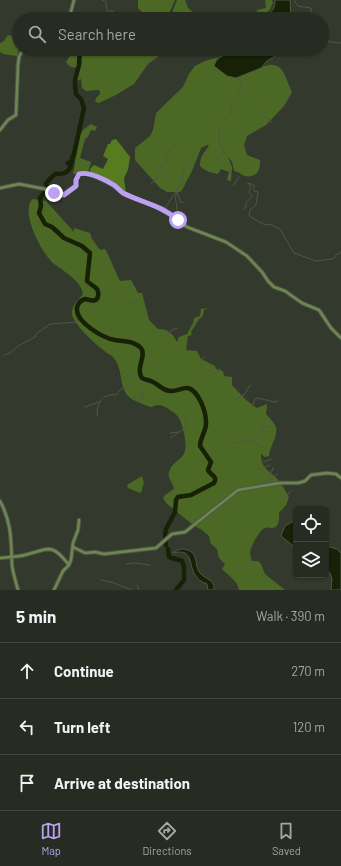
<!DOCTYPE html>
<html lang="en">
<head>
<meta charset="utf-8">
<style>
  :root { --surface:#262c22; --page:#2e342a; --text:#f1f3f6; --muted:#a4a7a5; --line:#424840; --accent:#bca0f2 }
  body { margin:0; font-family:Barlow,sans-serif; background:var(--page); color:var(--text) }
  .controls { position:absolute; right:12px; bottom:12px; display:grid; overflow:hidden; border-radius:6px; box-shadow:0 1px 3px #0004 }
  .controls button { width:36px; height:36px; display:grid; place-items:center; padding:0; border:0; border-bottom:1px solid var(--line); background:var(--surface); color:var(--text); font:20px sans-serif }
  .stop { position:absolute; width:12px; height:12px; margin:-9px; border:3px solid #bca0f2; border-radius:50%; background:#fff }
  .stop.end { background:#bca0f2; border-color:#fff; box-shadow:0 1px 4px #0008 }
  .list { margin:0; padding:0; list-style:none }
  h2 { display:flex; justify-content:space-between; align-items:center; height:52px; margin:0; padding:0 16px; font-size:17px }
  h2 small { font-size:13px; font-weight:400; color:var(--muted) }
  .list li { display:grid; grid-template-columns:26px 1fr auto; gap:12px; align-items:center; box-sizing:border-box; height:56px; padding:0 16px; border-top:1px solid var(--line) }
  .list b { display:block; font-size:15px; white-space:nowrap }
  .list em { font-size:13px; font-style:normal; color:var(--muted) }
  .icon { flex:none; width:22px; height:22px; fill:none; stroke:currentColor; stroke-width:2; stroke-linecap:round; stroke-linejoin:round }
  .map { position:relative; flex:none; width:341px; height:590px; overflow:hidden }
  .search { position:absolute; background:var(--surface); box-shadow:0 1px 3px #0004; left:12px; right:12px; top:12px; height:44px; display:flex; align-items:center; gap:10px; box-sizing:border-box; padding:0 14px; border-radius:22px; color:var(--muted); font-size:15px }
  .sheet { height:220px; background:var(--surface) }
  nav { display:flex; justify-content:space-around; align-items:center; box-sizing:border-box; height:56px; border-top:1px solid var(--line); background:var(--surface); font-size:11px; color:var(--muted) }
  nav a { display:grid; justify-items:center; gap:2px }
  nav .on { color:var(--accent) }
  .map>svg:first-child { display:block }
</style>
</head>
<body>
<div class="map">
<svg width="341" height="590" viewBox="0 0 341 590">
  <rect width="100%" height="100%" fill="#333a2d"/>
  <path fill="#4c6825" d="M 138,0 L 175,0 L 170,11 L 170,19 L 149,19 L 138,8 Z
    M 177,0 L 185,0 L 188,8 L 195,14 L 193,19 L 173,19 L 173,10 Z
    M 265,0 L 272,0 L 273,3 L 269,11 L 254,18 L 242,18 L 241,16 L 257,14 L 257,10 L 266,8 Z
    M 8,35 L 19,38 L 19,49 L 17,56 L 3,54 L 0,52 L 0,43 L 4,41 Z
    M 72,49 L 167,49 L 167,50 L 148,64 L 134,84 L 116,95 L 99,103 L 95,102 L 96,98 L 100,94 L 100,91 L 98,90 L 86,91 L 82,88 L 81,79 L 77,81 L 75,80 L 78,68 C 72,67 69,67 66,62 L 70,56 L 70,52 L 73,51 Z
    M 219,57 L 216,60 L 236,78 L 261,68 C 266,64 276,63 281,69 C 285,73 289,86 292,92 L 284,106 L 266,125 L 247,136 L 244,145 L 247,155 L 260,160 C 260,167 260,173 252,176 C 251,176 247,177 245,176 C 241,175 240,172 234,171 L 232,162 L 228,157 L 232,167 L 231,181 L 227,180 L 229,172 L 221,169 L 218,174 C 211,173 205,171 200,166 C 199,159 204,152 209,146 L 207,145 L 201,148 L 192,171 L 182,190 L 180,192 L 167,192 L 160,188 L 135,160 L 135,148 L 150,136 L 153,130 L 156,113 L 183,87 L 189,74 L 195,66 L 205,61 Z
    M 91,124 L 97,127 L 95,131 L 91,130 L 88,137 L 85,139 L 80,158 L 91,162 L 88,173 L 73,174 L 80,135 L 83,130 Z
    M 33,199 L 46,201 L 74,232 L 74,228 L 90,233 L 92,239 L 100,250 L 105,249 C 111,259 114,270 120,281 L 131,280 L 138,293 L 142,293 L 149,320 L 158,329 C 169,329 172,333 177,342 L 179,337 L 187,334 L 193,323 L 194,318 L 200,316 L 201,309 L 209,308 L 204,310 L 203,316 L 199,319 L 191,332 L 192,335 L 188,336 L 186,350 L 197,351 L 201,359 L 215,366 L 216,369 L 223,371 L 224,376 L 232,377 L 232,385 L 246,400 L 257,408 L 267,404 L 266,414 C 269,418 273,421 275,425 C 280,435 269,446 269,456 L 265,457 L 261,454 C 261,470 270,470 278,480 C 282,484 286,492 289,497 L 286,505 L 279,513 C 279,519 280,528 271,528 C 270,528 267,527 265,528 C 260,529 251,546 250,552 C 250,554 251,558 252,561 L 258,561 L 261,564 L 265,574 L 285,590 L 239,590 C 238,581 228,575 222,569 L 225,564 L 219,558 L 217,549 L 211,544 L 209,536 L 202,530 L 193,525 L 166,503 L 163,498 L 165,495 L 174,489 C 173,482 167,478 169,472 C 172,461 183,460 185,451 C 187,443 183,425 179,418 C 176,413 164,405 158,405 C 156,405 152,407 150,407 C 143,404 133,401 128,396 C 118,384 124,368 112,356 C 109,354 105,352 102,349 C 94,343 74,324 72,315 C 71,305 78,301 83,294 C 81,280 63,271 53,263 C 42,253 26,222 29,207 C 29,203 31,201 33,199 Z
    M 142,476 L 144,483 L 142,489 L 142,491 L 140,493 L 128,488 L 127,485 Z"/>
  <path fill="#577b1f" d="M 116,139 L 130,157 L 128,170 L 124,178 L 126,194 L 115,186 L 91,174 L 90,169 L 94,165 L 103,169 L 108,159 L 103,156 L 108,144 L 110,144 L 112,140 Z"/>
  <path fill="#162106" stroke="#4f5842" d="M 275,0 L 290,0 L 291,19 L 260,19 C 270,14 275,11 275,0 Z
    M 231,49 L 282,49 L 277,55 L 267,61 L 261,68 L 236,78 L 227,76 L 214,66 C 218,54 225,58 231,49 Z
    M 292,522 L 296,523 L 296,548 L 282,537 L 281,535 L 285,526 Z
    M 326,546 L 337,549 L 341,553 L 341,590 L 331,590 L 332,579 L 330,573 L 326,568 Z
    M 181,549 C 202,550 192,566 201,574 C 207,580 215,580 214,590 L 208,590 L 207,584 C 182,576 200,546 173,553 L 173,552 Z"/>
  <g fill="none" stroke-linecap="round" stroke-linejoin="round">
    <path stroke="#4f5842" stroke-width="1" d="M 102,0 L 106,2 L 107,11 L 113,11 L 116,15 L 117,19
      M 294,0 L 298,6 L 311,8 L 312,19
      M 322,27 L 329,42 L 341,43
      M 146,62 L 165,49
      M 259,108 L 263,115 L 272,122
      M 266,119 L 270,123
      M 229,158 C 219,149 215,134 222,122 C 225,119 228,116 231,112 L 231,103 C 240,96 238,92 242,82 L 236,78
      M 213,164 L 219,156 L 224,153
      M 158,169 L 167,161 L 167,156 L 176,144
      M 248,183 L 254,185 L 254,191 L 258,192 L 256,205 L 250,210 L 249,216 L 263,224 L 272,225 L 280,229 L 294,253 L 316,261 L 333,259 L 336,255 L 341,252
      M 151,184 L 163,172
      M 233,186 L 239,177
      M 177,192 C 173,198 178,205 177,212 L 179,213 L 177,217
      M 177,192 L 181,203 L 183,202
      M 165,208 L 182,182 L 183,173 L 190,156
      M 243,209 L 246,207 L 246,203 L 252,196 L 249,192 L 251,187 L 249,184
      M 121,293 L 131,286
      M 126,303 L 132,303 L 140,299
      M 140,320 L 144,316 L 144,313 L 148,310
      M 165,336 L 172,330 L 178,328
      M 4,355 L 10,353 L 18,346 L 35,337 L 36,334 L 50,324 L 77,322 L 78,321 L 79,318
      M 198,372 L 202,367 L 201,361 L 204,357
      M 206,374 L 212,366
      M 205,378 L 218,372 L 220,368
      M 122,380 L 130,373
      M 133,397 L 142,393
      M 139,399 L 143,391
      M 234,400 L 244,395 L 250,385
      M 139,402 L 144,397 L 143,391 L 146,388
      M 85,407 L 99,402
      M 252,407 L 255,399 L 258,398 L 275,402 L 278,401
      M 97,416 C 97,406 99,397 110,395 C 112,394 114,395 116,395 L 122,388 L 133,383 L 141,377
      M 170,433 L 179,432
      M 170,438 L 184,429 L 187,417
      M 250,442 L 265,448
      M 230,444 L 244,441 L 249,442 L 251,440 L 261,434 L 264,426 L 272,427
      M 260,463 L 272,459
      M 258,470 L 270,465
      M 268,477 L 270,476 L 273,468
      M 260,484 L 269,480 L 277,474
      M 282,501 L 291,491
      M 126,564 L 136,563 L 150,565
      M 101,580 L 114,583 L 132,590
      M 137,585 L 139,590"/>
    <path stroke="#162106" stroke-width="4.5" d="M 80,49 L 79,65 L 75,80 L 75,86 L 76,94 L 81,99 L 84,108 L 74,154 L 72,158 L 72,162 L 68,163 L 71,166 C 67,174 63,174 55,174 L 46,183 L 47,189 L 40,198 L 41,206 L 39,213 L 45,224 L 52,227 L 64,238 L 82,246 L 90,253 L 87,281 C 90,284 94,286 97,289 C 98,291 99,293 98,296 C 97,303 90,300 85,299 C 81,300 78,303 77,308 C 75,322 103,338 115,340 C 124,342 133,340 141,348 C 147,356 135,368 142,378 C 145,380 150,380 153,382 C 159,385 162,390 170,391 C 176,392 183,387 188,388 C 199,391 206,412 206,422 C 207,430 200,437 200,446 L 211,462 L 208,470 C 211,476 218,476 214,483 L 191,495 L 178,497 L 176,500 L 175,512 L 166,529 L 165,534 L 166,545
      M 168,549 L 169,557 L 182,561 L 184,567 L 184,580 L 176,590"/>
    <g stroke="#50564a" stroke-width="4.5">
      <path id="street" d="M 69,19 L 74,0
        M 0,130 L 8,120 L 16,115 L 18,65 L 19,57 L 23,49
        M 0,188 L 19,184 L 45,189 L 56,194 L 62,195 L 76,186 L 76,180 L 79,174 L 82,173 L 91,174 L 111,184 L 123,193 L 134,198 L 164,209 L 187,227 L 226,242 L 247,256 L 262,272 L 268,281 L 274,287 L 285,291 L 302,303 L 319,310 L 331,328 L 341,338
        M 0,501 C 12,523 11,542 12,565 C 13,574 16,582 18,590
        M 73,547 L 85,553 L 95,552 L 104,554 L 156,548 L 172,534 L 185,532 L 238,490 L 280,483 L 298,483 L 305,481 L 311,475 L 327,473 L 336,474 L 341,478
        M 0,558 C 8,557 17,557 25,555 C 49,549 51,542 69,565
        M 54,590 L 63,571 L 69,565 L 71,560 L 73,543 L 78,530 L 79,520"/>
    </g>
    <use href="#street" stroke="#6e8750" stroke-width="2.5"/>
  </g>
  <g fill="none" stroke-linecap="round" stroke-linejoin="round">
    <path stroke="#bca0f2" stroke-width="5" d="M 54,193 L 64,195 L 76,186 L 76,180 L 79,174 C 88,171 106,180 114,185 C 117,187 120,191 123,193 C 143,203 160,205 178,220"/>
  </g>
</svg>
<div class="controls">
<button><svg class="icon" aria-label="locate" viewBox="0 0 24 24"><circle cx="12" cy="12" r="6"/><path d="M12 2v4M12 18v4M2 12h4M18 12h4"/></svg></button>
<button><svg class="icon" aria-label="layers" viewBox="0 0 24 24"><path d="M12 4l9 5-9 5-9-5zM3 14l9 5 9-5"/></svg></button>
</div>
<div class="stop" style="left:178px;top:220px"></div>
<div class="stop end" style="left:54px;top:193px"></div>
<div class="search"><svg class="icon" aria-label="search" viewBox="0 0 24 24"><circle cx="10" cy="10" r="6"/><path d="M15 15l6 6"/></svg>Search here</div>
</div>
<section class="sheet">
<h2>5 min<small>Walk · 390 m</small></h2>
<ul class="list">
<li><svg class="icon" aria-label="ahead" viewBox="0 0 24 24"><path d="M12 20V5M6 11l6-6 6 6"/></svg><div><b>Continue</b></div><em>270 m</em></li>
<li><svg class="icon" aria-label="left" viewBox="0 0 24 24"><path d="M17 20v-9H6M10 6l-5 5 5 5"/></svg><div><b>Turn left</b></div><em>120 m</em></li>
<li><svg class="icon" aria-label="arrive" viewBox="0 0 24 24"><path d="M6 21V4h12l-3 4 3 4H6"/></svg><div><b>Arrive at destination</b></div></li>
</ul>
</section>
<nav>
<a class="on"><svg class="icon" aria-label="map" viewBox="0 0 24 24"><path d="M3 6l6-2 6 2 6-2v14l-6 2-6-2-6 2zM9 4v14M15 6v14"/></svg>Map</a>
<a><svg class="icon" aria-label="directions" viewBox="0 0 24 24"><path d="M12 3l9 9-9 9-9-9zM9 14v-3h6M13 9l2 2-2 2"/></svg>Directions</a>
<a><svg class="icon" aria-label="saved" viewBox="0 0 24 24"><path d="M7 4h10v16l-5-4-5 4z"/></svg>Saved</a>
</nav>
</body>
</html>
